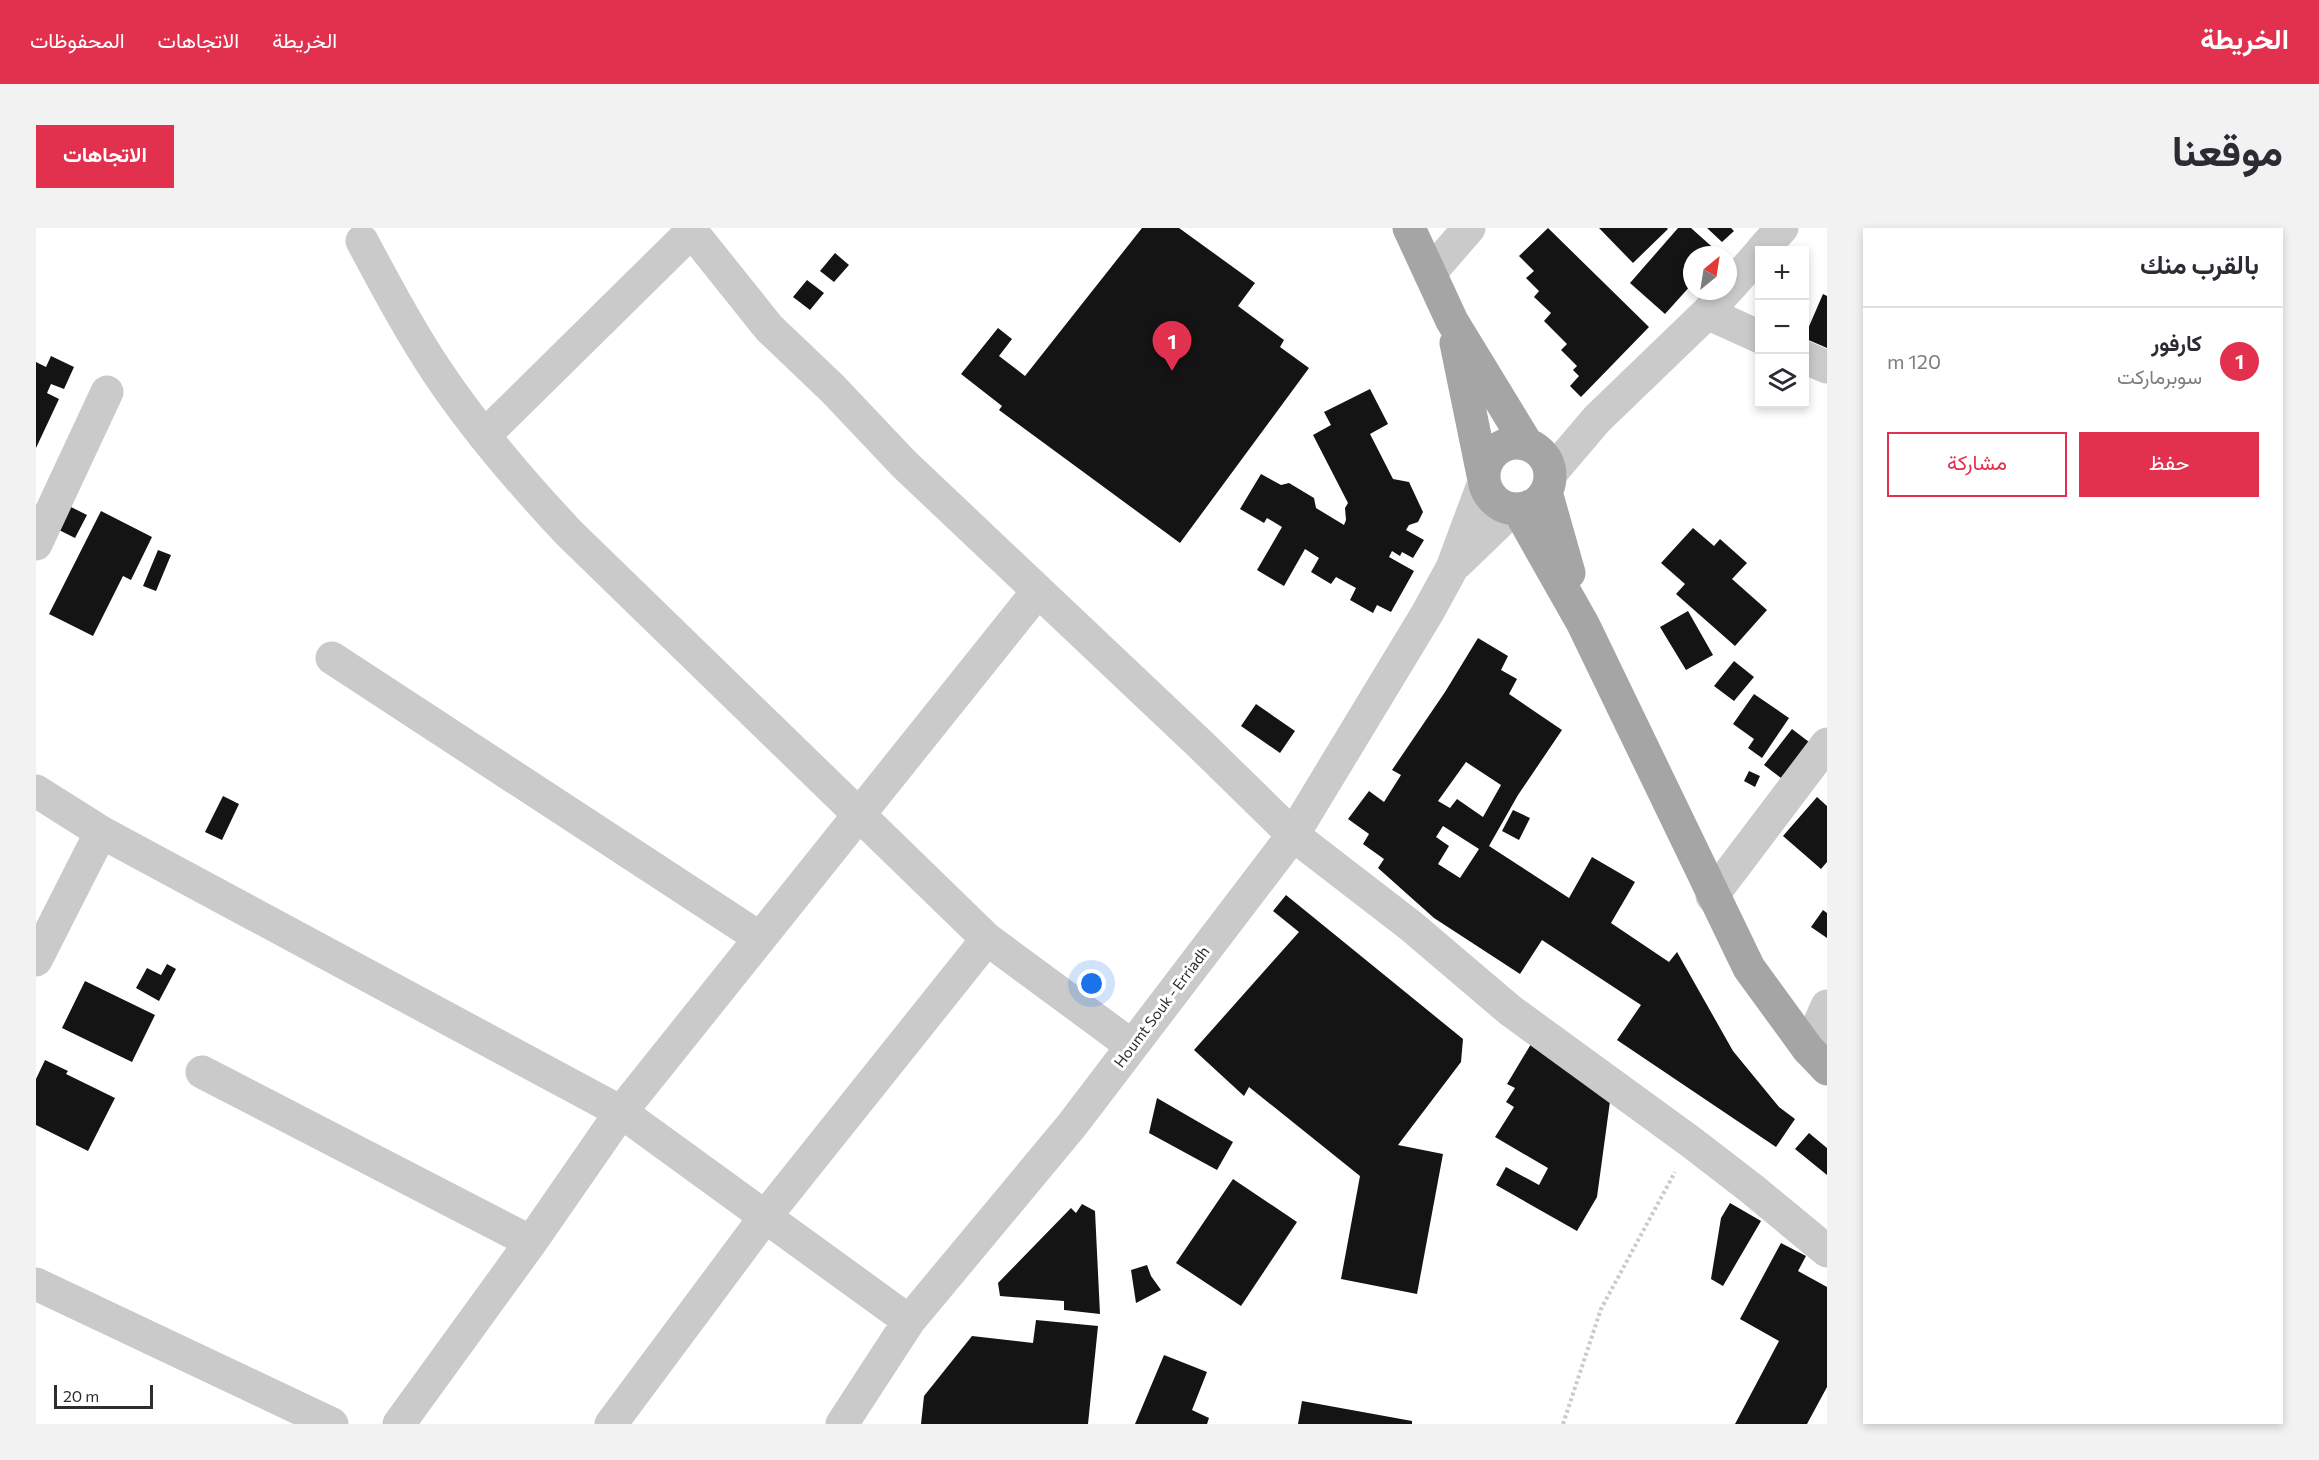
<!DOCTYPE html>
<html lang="ar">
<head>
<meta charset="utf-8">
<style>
  :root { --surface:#fff; --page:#f2f2f3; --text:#2b2b33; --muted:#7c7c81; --line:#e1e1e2; --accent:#e2314e }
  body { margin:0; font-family:Commissioner,Vazirmatn,sans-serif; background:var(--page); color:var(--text); direction:rtl }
  .controls { position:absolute; right:18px; top:18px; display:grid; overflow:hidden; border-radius:0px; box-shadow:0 3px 9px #0003 }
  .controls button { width:54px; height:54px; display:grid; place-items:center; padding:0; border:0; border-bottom:2px solid var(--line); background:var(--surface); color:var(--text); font:30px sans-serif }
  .compass { position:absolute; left:1647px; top:18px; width:54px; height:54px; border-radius:50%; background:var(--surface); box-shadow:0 3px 9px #0003; rotate:30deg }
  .scale { position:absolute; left:18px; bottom:15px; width:99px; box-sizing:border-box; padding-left:6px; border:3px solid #2d2d2d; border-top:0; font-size:16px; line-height:21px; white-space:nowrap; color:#2d2d2d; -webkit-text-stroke:4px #fff; paint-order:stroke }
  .you { position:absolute; left:1056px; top:756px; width:21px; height:21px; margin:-15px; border:4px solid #fff; border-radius:50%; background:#1a73e8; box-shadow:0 0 0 9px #1a73e833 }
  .badge { display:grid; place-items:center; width:39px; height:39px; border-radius:50%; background:var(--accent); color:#fff; font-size:20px; font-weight:700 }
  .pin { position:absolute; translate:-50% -50px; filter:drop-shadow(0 2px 3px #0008) }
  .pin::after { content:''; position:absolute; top:32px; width:21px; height:18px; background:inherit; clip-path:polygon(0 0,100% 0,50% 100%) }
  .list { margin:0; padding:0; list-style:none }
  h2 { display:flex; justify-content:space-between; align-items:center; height:78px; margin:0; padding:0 24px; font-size:26px }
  h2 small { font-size:20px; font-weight:400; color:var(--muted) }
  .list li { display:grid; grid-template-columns:39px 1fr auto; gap:18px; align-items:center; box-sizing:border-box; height:108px; padding:0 24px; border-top:2px solid var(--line) }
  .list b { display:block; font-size:22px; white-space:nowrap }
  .list p { margin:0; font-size:20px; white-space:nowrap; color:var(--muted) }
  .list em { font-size:20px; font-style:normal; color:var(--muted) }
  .actions { display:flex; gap:12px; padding:18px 24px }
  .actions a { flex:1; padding:14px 0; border:2px solid var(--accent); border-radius:0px; text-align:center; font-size:21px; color:var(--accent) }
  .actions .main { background:var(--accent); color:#fff }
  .icon { flex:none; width:33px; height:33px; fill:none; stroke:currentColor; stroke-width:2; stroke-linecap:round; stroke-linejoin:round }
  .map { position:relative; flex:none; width:1791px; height:1196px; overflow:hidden; direction:ltr; border-radius:0px }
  header { display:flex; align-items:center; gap:36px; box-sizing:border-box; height:84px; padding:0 30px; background:var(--accent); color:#fff }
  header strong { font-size:28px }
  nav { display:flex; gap:33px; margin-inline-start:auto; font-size:21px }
  .intro { display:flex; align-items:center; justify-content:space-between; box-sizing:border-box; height:144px; padding:0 36px }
  h1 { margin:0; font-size:42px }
  .button { padding:15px 27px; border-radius:0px; background:var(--accent); color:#fff; font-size:21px; font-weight:700 }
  main { display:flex; gap:36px; padding:0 36px }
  aside { flex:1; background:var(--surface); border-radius:0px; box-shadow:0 3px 9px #0003 }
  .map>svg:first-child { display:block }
</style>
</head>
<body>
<header>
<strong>الخريطة</strong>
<nav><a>الخريطة</a><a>الاتجاهات</a><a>المحفوظات</a></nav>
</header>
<div class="intro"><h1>موقعنا</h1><a class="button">الاتجاهات</a></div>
<main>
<aside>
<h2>بالقرب منك<small></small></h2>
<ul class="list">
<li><span class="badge">1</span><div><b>كارفور</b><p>سوبرماركت</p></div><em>120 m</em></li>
</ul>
<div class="actions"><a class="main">حفظ</a><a>مشاركة</a></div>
</aside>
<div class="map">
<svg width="1791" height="1196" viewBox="0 0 1791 1196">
  <rect width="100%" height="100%" fill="#fff"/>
  <path fill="#141414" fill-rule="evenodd" d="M 1106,0 L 1143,0 L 1219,55 L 1202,78 L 1248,112 L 1244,119 L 1273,140 L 1144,315 L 963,182 L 966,178 L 925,146 L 962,100 L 976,111 L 963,128 L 989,148 Z
    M 1512,0 L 1613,99 L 1545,169 L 1534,158 L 1543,148 L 1537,142 L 1541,138 L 1525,122 L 1531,116 L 1508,93 L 1515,85 L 1498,69 L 1503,63 L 1490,50 L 1498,43 L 1483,28 Z
    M 1563,0 L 1631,0 L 1632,1 L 1597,35 Z
    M 1642,0 L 1655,0 L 1683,25 L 1656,27 L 1656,56 L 1629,86 L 1594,55 Z
    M 1671,0 L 1695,0 L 1698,3 L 1686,14 Z
    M 799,25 L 813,37 L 798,54 L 784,43 Z
    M 771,52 L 788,65 L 774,82 L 757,69 Z
    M 1787,66 L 1791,68 L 1791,120 L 1768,110 Z
    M 15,128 L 38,139 L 28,161 L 15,156 L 11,165 L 23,171 L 0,220 L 0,134 L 10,139 Z
    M 1334,161 L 1352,196 L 1334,206 L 1357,251 L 1373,254 L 1387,284 L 1382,294 L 1373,297 L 1370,302 L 1388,312 L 1377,330 L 1366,324 L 1364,328 L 1356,323 L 1353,329 L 1378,343 L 1355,384 L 1341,377 L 1337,385 L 1314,372 L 1320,360 L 1300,349 L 1295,356 L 1275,344 L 1283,330 L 1269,321 L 1248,358 L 1221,342 L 1246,299 L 1231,290 L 1228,295 L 1204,281 L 1225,246 L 1245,257 L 1253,255 L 1278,270 L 1280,280 L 1308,297 L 1310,292 L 1309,280 L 1312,275 L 1277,207 L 1295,197 L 1288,184 Z
    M 29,276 L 51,287 L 39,310 L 17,299 Z
    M 65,283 L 116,309 L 95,352 L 87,348 L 57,408 L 13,386 Z
    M 1657,300 L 1678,318 L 1684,311 L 1711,335 L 1696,351 L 1731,382 L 1699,418 L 1640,366 L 1649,356 L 1625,335 Z
    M 122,322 L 135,327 L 120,363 L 107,358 Z
    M 1652,383 L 1677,427 L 1650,442 L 1624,399 Z
    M 1442,410 L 1472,428 L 1465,442 L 1481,451 L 1473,466 L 1526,502 L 1482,567 L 1453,618 L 1533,670 L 1556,629 L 1599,654 L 1575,695 L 1633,734 L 1641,724 L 1697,823 L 1743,879 L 1759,891 L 1740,919 L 1581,812 L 1605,777 L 1506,712 L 1484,746 L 1398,690 L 1342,640 L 1348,631 L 1327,616 L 1333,606 L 1312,591 L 1333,563 L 1348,574 L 1365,547 L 1356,542 L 1409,464 ZM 1430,534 L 1465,557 L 1447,589 L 1421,571 L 1414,580 L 1402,573 ZM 1407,598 L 1443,621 L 1424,650 L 1402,636 L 1413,618 L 1400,609 Z
    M 1698,433 L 1718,449 L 1698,473 L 1678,458 Z
    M 1718,466 L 1753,490 L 1726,530 L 1712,520 L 1718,511 L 1697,496 Z
    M 1220,476 L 1259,503 L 1244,525 L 1205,498 Z
    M 1756,501 L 1773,514 L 1745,550 L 1728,537 Z
    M 1713,543 L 1724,548 L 1719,559 L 1708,553 Z
    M 187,568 L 203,576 L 186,612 L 169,604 Z
    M 1781,569 L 1791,578 L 1791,634 L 1785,641 L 1747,608 Z
    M 1477,582 L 1494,590 L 1483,612 L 1466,603 Z
    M 1250,667 L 1427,811 L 1425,834 L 1362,917 L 1407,926 L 1381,1066 L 1305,1051 L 1324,948 L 1213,859 L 1208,868 L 1158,822 L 1263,704 L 1237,683 Z
    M 1787,682 L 1791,685 L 1791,710 L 1775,699 Z
    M 131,736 L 140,741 L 123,773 L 100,760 L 111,740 L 125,747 Z
    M 49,753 L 119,787 L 96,834 L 26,800 Z
    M 1495,816 L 1575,866 L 1561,969 L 1541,1003 L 1460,957 L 1470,939 L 1503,957 L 1512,940 L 1459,909 L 1478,879 L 1470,874 L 1479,860 L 1471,856 Z
    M 9,832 L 32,843 L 30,846 L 79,870 L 52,923 L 0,897 L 0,851 Z
    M 1121,870 L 1197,914 L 1181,942 L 1113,905 Z
    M 1773,905 L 1791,920 L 1791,947 L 1759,921 Z
    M 1197,951 L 1261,994 L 1205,1078 L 1140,1035 Z
    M 1694,975 L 1725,993 L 1687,1058 L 1675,1051 L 1685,990 Z
    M 1046,976 L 1059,983 L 1064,1086 L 1028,1082 L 1028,1073 L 964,1068 L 962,1055 L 1035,980 L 1040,985 Z
    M 1745,1015 L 1770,1028 L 1762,1043 L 1791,1059 L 1791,1159 L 1771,1196 L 1699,1196 L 1743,1113 L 1704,1091 Z
    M 1111,1037 L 1115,1048 L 1125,1062 L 1100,1075 L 1095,1042 Z
    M 1000,1092 L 1062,1098 L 1052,1196 L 885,1196 L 888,1168 L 936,1108 L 997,1115 Z
    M 1128,1127 L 1171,1144 L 1156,1182 L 1173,1190 L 1171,1196 L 1099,1196 Z
    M 1266,1173 L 1376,1193 L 1376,1196 L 1262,1196 Z"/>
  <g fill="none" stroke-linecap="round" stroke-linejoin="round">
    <path stroke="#cacaca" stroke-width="4" stroke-dasharray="3 3" stroke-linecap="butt" d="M 1527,1196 L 1565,1081 L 1639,944"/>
    <path stroke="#cacaca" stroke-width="33" d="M 653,0 L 733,100 L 797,161 L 868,236 L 1164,516 L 1257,607 L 1375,698 L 1475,783 L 1655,914 L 1716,961 L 1791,1023
      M 326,13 C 350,58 374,103 402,145 C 441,203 486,255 533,305 L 951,711
      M 1726,22 L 1746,0
      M 1395,44 L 1433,0
      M 1692,61 L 1724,25
      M 1671,85 L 1724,109
      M 1768,129 L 1791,139
      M 448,208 L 655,4
      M 1515,245 L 1561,191 L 1671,85 L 1690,63
      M 0,316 L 71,164
      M 1421,335 L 1477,281
      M 296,430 L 724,710
      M 0,563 L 65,604 L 585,884 L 873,1093
      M 1676,668 L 1791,516
      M 0,732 L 65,604
      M 1772,821 L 1791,778
      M 166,844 L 495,1014
      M 0,1056 L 296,1196
      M 363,1196 L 495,1014 L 585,884 L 1002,363
      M 575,1196 L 729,989 L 951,711 L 1096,818
      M 806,1196 L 873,1093 L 1036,897 L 1257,607 L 1392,384 L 1416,340 L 1448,254"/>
    <path stroke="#a5a5a5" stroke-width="33" d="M 1373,0 L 1416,93 L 1491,216
      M 1420,115 L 1447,247
      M1448 248a33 33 0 1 1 66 0a33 33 0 1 1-66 0Z
      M 1510,264 L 1533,345
      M 1482,281 L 1547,396 L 1713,740 L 1772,821 L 1791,841"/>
  </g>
  <g text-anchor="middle" stroke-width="6" stroke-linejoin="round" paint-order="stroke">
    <g font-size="15" fill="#2d2d2d" stroke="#fff">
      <text transform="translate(1126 779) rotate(-53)" y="5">Houmt Souk - Erriadh</text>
    </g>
  </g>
</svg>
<div class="controls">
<button>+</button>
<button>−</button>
<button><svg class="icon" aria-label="layers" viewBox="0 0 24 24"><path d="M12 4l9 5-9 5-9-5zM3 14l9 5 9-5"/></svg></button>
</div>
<svg class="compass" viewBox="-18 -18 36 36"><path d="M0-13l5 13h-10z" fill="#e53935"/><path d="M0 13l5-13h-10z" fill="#7c7c81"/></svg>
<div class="scale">20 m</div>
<div class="you"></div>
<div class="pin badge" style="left:1136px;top:143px">1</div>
</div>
</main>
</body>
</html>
